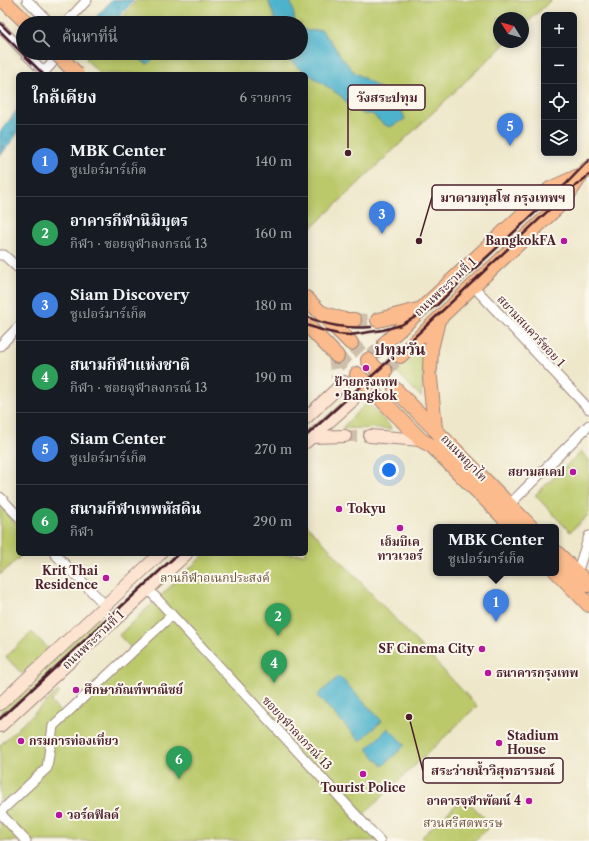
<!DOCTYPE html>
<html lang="th">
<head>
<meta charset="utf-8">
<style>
  :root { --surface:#171b24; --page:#242831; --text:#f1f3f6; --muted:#9ea1a6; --line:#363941; --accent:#ea580c }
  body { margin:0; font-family:"Libre Caslon Text","Noto Serif Thai",serif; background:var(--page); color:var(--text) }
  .controls { position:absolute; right:12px; top:12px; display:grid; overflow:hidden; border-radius:6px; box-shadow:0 2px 10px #0003 }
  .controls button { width:36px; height:36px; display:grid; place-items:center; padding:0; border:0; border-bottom:1px solid var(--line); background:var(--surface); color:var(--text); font:20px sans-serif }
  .compass { position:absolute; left:493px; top:12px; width:36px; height:36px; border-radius:50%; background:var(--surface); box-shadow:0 2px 10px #0003; rotate:307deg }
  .you { position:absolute; left:389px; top:470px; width:14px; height:14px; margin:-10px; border:3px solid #fff; border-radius:50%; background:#1a73e8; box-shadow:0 0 0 6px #1a73e833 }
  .badge { display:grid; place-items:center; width:26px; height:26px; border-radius:50%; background:var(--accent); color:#fff; font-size:13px; font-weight:700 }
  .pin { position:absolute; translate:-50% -33px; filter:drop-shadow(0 1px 2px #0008) }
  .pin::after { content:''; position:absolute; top:21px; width:14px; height:12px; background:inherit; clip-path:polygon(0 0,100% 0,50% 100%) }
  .popup { position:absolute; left:433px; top:524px; width:126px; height:52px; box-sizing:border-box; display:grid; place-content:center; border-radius:6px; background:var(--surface); filter:drop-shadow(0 1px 3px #0005); font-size:13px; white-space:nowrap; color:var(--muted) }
  .popup b { font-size:15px; color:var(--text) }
  .popup::after { content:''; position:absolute; left:50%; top:100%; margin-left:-8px; border:8px solid transparent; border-top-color:var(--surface) }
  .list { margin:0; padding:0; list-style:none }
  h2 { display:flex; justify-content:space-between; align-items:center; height:52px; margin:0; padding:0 16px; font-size:17px }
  h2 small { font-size:13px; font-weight:400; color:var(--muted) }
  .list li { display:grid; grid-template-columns:26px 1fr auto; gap:12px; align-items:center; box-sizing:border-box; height:72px; padding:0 16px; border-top:1px solid var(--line) }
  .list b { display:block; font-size:15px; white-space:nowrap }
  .list p { margin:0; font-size:13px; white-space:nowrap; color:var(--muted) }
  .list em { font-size:13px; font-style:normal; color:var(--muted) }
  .icon { flex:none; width:22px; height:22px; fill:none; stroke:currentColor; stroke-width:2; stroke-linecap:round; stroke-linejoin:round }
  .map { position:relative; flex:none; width:589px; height:841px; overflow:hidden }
  .search { position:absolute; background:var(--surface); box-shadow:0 2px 10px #0003; left:16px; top:16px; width:292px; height:44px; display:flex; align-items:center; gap:10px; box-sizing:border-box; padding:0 14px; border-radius:22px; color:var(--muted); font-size:15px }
  .panel { position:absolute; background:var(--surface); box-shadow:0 2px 10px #0003; left:16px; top:72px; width:292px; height:484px; border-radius:6px }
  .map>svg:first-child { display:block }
</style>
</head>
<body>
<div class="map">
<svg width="589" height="841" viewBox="0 0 589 841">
  <rect width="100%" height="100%" fill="#fbf7ec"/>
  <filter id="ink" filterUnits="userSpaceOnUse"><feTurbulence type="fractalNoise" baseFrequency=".025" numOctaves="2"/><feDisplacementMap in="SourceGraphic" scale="8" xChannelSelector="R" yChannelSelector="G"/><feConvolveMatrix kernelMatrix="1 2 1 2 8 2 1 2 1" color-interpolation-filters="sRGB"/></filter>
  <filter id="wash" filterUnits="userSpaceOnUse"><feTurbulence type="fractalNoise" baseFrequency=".012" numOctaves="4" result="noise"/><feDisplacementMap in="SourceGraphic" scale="16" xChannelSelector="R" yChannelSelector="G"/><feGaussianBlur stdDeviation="0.9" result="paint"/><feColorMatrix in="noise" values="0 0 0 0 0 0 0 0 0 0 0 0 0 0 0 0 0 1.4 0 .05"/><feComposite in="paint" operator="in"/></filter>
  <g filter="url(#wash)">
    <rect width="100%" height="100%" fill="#eee7ca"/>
    <path fill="#bbc96b" stroke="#82744b" d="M 137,0 L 551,0 L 523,27 L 523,18 L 499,18 L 499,42 L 507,42 L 306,233 L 306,74 L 100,74 L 86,59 L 91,53 L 301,53 L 301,23 L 117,23 Z
      M 425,346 L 423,382 L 421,397 L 396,371 Z
      M 367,402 L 390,426 L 391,429 L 342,428 Z
      M 581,452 L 589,460 L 589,514 L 570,532 L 535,495 Z
      M 0,506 L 18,525 L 18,554 L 23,554 L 0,575 Z
      M 306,524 L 477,706 L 363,815 L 386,841 L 0,841 L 0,745 L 58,691 L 60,693 L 51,702 L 62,714 L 131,648 L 119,635 L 205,554 L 306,554 Z
      M 98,618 L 104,625 L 0,722 L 0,709 Z
      M 32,632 L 49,649 L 22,674 L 6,657 Z
      M 464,797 L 491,825 L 474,841 L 426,841 L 422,837 Z"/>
    <path fill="#4db3cc" stroke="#4c697c" d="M 112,0 L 134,0 L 113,23 L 91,23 Z
      M 268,0 L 290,0 L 293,9 L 295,23 L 276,23 Z
      M 301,27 L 307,31 L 322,30 L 326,37 L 330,40 L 342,58 L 354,72 L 381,89 L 402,111 L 405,119 L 390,127 L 383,124 L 372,114 L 364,114 L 350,107 L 341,96 L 295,65 L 283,53 L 301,53 Z
      M 139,53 L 159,53 L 148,64 L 142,61 Z
      M 18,109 L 18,133 L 0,156 L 0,132 Z
      M 339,676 L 382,721 L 360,741 L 317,696 Z
      M 388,728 L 405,745 L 383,766 L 367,749 Z"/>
    <path fill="#eee7ca" d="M 61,53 L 76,53 L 83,60 L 71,74 L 60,74 L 51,64 Z"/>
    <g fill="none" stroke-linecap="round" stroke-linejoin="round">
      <path stroke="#4b5a6b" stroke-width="1" stroke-dasharray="5 4" stroke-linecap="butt" d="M 105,23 L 124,0
        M 73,60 L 79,53
        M 61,74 L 64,70
        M 0,149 L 18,126"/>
    </g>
  </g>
  <g filter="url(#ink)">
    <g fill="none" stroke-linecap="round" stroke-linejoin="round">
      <path stroke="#cdbfaa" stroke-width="12" stroke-dasharray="12 6" stroke-linecap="butt" d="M 334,357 L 337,377
        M 352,401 L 369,386
        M 345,436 L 370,436"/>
      <path stroke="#cdbfaa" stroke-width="14" stroke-dasharray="14 7" stroke-linecap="butt" d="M 354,320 L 367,321 L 378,320
        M 351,343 L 368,360
        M 337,356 L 357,374
        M 369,359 L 385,343
        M 385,371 L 400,356
        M 369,386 L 382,400"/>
      <g stroke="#9c837a" stroke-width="11">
        <path id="street" d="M 27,0 L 50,23
          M 66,23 L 87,0
          M 0,27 L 23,51
          M 25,53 L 42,70 L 45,71 L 61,53
          M 0,255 L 4,255 L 18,268
          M 473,286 L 589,409
          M 0,346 L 18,327
          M 0,497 L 18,516
          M 509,505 L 589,425
          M 55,554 L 105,605
          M 577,573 L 589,536
          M 148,589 L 380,841
          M 0,812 L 47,768 L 53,726 L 172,615
          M 0,813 L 26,841"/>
      </g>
      <g stroke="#9c837a" stroke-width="14">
        <path id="secondary" d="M 306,418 L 344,382
          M 370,436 L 421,440
          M 312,437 L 345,436
          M 306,442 L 352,401
          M 0,704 L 160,554
          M 0,726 L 186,554"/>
      </g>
      <g stroke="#9c837a" stroke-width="16">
        <path id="primary" d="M 3,0 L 27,23
          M 306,298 L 351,343
          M 322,313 L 344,320 L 354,320
          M 378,320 L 418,310
          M 306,324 L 337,356
          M 385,343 L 550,189 L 581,175
          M 400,356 L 473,286 L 563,202 L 581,175 L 589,168
          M 368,360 L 384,377
          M 430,369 L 431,349 L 438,320
          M 357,374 L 369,386 L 385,371
          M 430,378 L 435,428
          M 395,389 L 531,527
          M 382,400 L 421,440 L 432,446 L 513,527
          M 556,552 L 589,585
          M 556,571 L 589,605"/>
      </g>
      <use href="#street" stroke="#fff" stroke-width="9"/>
      <use href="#secondary" stroke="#fde4d1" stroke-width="12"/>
      <use href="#primary" stroke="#fbbb8c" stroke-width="14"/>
      <path stroke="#4a1f2b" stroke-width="2.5" d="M 0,23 L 10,33
        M 0,31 L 43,74
        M 306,316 C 325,326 350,329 371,327
        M 306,325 L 325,331 L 338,334 L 350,335 L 363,333 L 383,330 L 401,325 L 437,305 L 462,280 L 565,185 L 589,160
        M 306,436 L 406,345 L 569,191 L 589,175
        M 0,719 L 178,554"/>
      <g stroke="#9c837a" stroke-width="16" stroke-linecap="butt">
        <path id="primary-bridge" d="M 56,53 L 77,74"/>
      </g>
      <use href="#primary-bridge" stroke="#fbbb8c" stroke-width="14"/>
    </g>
  </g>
  <g fill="#b5179e" stroke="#fbf7ec" stroke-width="1.5">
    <circle cx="564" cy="241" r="4"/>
    <circle cx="366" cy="368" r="4"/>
    <circle cx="573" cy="472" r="4"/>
    <circle cx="339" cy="509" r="4"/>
    <circle cx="400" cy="528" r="4"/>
    <circle cx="106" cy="578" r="4"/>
    <circle cx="482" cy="649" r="4"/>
    <circle cx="488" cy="673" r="4"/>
    <circle cx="76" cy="690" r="4"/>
    <circle cx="21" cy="741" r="4"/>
    <circle cx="499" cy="743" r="4"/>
    <circle cx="363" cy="774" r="4"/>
    <circle cx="529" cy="801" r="4"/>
    <circle cx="59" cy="815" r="4"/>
  </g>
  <g text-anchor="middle" stroke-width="4" stroke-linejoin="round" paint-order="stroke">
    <g font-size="12" font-weight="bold" fill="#4a1f2b" stroke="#fbf7ec" text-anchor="start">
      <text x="556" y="245" text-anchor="end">BangkokFA</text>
      <text x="366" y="386" text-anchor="middle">ป้ายกรุงเทพ<tspan x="366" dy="14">• Bangkok</tspan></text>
      <text x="565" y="476" text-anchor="end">สยามสเคป</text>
      <text x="347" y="513">Tokyu</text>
      <text x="400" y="546" text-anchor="middle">เอ็มบีเค<tspan x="400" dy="14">ทาวเวอร์</tspan></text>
      <text x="98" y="575" text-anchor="end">Krit Thai<tspan x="98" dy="14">Residence</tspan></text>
      <text x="474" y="653" text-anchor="end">SF Cinema City</text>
      <text x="496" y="677">ธนาคารกรุงเทพ</text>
      <text x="84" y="694">ศึกษาภัณฑ์พาณิชย์</text>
      <text x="507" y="740">Stadium<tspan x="507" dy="14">House</tspan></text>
      <text x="29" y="745">กรมการท่องเที่ยว</text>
      <text x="363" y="792" text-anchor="middle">Tourist Police</text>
      <text x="521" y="805" text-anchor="end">อาคารจุฬาพัฒน์ 4</text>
      <text x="67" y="819">วอร์ดฟิลด์</text>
    </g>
    <g font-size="12" fill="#4a1f2b" stroke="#fbf7ec">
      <text transform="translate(445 287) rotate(-43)" y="4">ถนนพระรามที่ 1</text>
      <text transform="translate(531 331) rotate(47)" y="4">สยามสแควร์ซอย 1</text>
      <text transform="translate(464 458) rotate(46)" y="4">ถนนพญาไท</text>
      <text transform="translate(93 640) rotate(-43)" y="4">ถนนพระรามที่ 1</text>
      <text transform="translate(297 733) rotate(47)" y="4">ซอยจุฬาลงกรณ์ 13</text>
    </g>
    <g font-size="12" fill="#6c523e" stroke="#fbf7ec">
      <text x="215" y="582">ลานกีฬาอเนกประสงค์</text>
      <text x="463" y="827">สวนศรีศตพรรษ</text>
    </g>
    <g font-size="16" font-weight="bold" fill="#4a1f2b" stroke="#fbf7ec">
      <text x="400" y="355">ปทุมวัน</text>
    </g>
  </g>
  <path fill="none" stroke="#4a1f2b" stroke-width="1.5" d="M348 153L348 98M419 241L432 197M409 717L423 771"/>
  <g fill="#4a1f2b" stroke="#fbf7ec" stroke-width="1.5">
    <circle cx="348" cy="153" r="4"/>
    <circle cx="419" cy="241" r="4"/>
    <circle cx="409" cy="717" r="4"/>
  </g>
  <g fill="#fbf7ec" stroke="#4a1f2b" stroke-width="1.5">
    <rect x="348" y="85" width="77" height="25" rx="4"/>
    <rect x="432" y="185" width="142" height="25" rx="4"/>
    <rect x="423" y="758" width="140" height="25" rx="4"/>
  </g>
  <g font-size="13" text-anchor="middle" font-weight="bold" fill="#4a1f2b">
    <text x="387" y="102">วังสระปทุม</text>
    <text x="503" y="202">มาดามทุสโซ กรุงเทพฯ</text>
    <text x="493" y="775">สระว่ายน้ำวิสุทธารมณ์</text>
  </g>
</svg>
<div class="controls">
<button>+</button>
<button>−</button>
<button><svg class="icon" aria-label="locate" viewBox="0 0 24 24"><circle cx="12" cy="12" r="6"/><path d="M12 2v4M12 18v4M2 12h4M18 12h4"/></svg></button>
<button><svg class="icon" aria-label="layers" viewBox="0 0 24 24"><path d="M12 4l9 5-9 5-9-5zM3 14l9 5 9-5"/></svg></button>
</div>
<svg class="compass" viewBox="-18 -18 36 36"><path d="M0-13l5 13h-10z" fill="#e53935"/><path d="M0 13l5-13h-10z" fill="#9ea1a6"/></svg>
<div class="you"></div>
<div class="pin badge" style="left:496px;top:622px;background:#3f7fe0">1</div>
<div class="popup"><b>MBK Center</b>ซูเปอร์มาร์เก็ต</div>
<div class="pin badge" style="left:278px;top:636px;background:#2e9e5b">2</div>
<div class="pin badge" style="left:382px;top:234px;background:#3f7fe0">3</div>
<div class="pin badge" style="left:274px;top:683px;background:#2e9e5b">4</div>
<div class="pin badge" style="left:510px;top:146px;background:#3f7fe0">5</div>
<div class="pin badge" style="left:179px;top:779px;background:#2e9e5b">6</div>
<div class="search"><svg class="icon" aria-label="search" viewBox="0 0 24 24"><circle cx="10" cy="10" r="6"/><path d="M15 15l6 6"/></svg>ค้นหาที่นี่</div>
<section class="panel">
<h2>ใกล้เคียง<small>6 รายการ</small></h2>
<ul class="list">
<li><span class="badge" style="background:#3f7fe0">1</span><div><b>MBK Center</b><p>ซูเปอร์มาร์เก็ต</p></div><em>140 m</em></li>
<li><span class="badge" style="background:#2e9e5b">2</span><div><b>อาคารกีฬานิมิบุตร</b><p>กีฬา · ซอยจุฬาลงกรณ์ 13</p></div><em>160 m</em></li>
<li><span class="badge" style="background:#3f7fe0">3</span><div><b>Siam Discovery</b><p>ซูเปอร์มาร์เก็ต</p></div><em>180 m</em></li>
<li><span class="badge" style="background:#2e9e5b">4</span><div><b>สนามกีฬาแห่งชาติ</b><p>กีฬา · ซอยจุฬาลงกรณ์ 13</p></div><em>190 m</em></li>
<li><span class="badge" style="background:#3f7fe0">5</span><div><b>Siam Center</b><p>ซูเปอร์มาร์เก็ต</p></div><em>270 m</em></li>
<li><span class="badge" style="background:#2e9e5b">6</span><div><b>สนามกีฬาเทพหัสดิน</b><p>กีฬา</p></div><em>290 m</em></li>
</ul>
</section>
</div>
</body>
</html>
